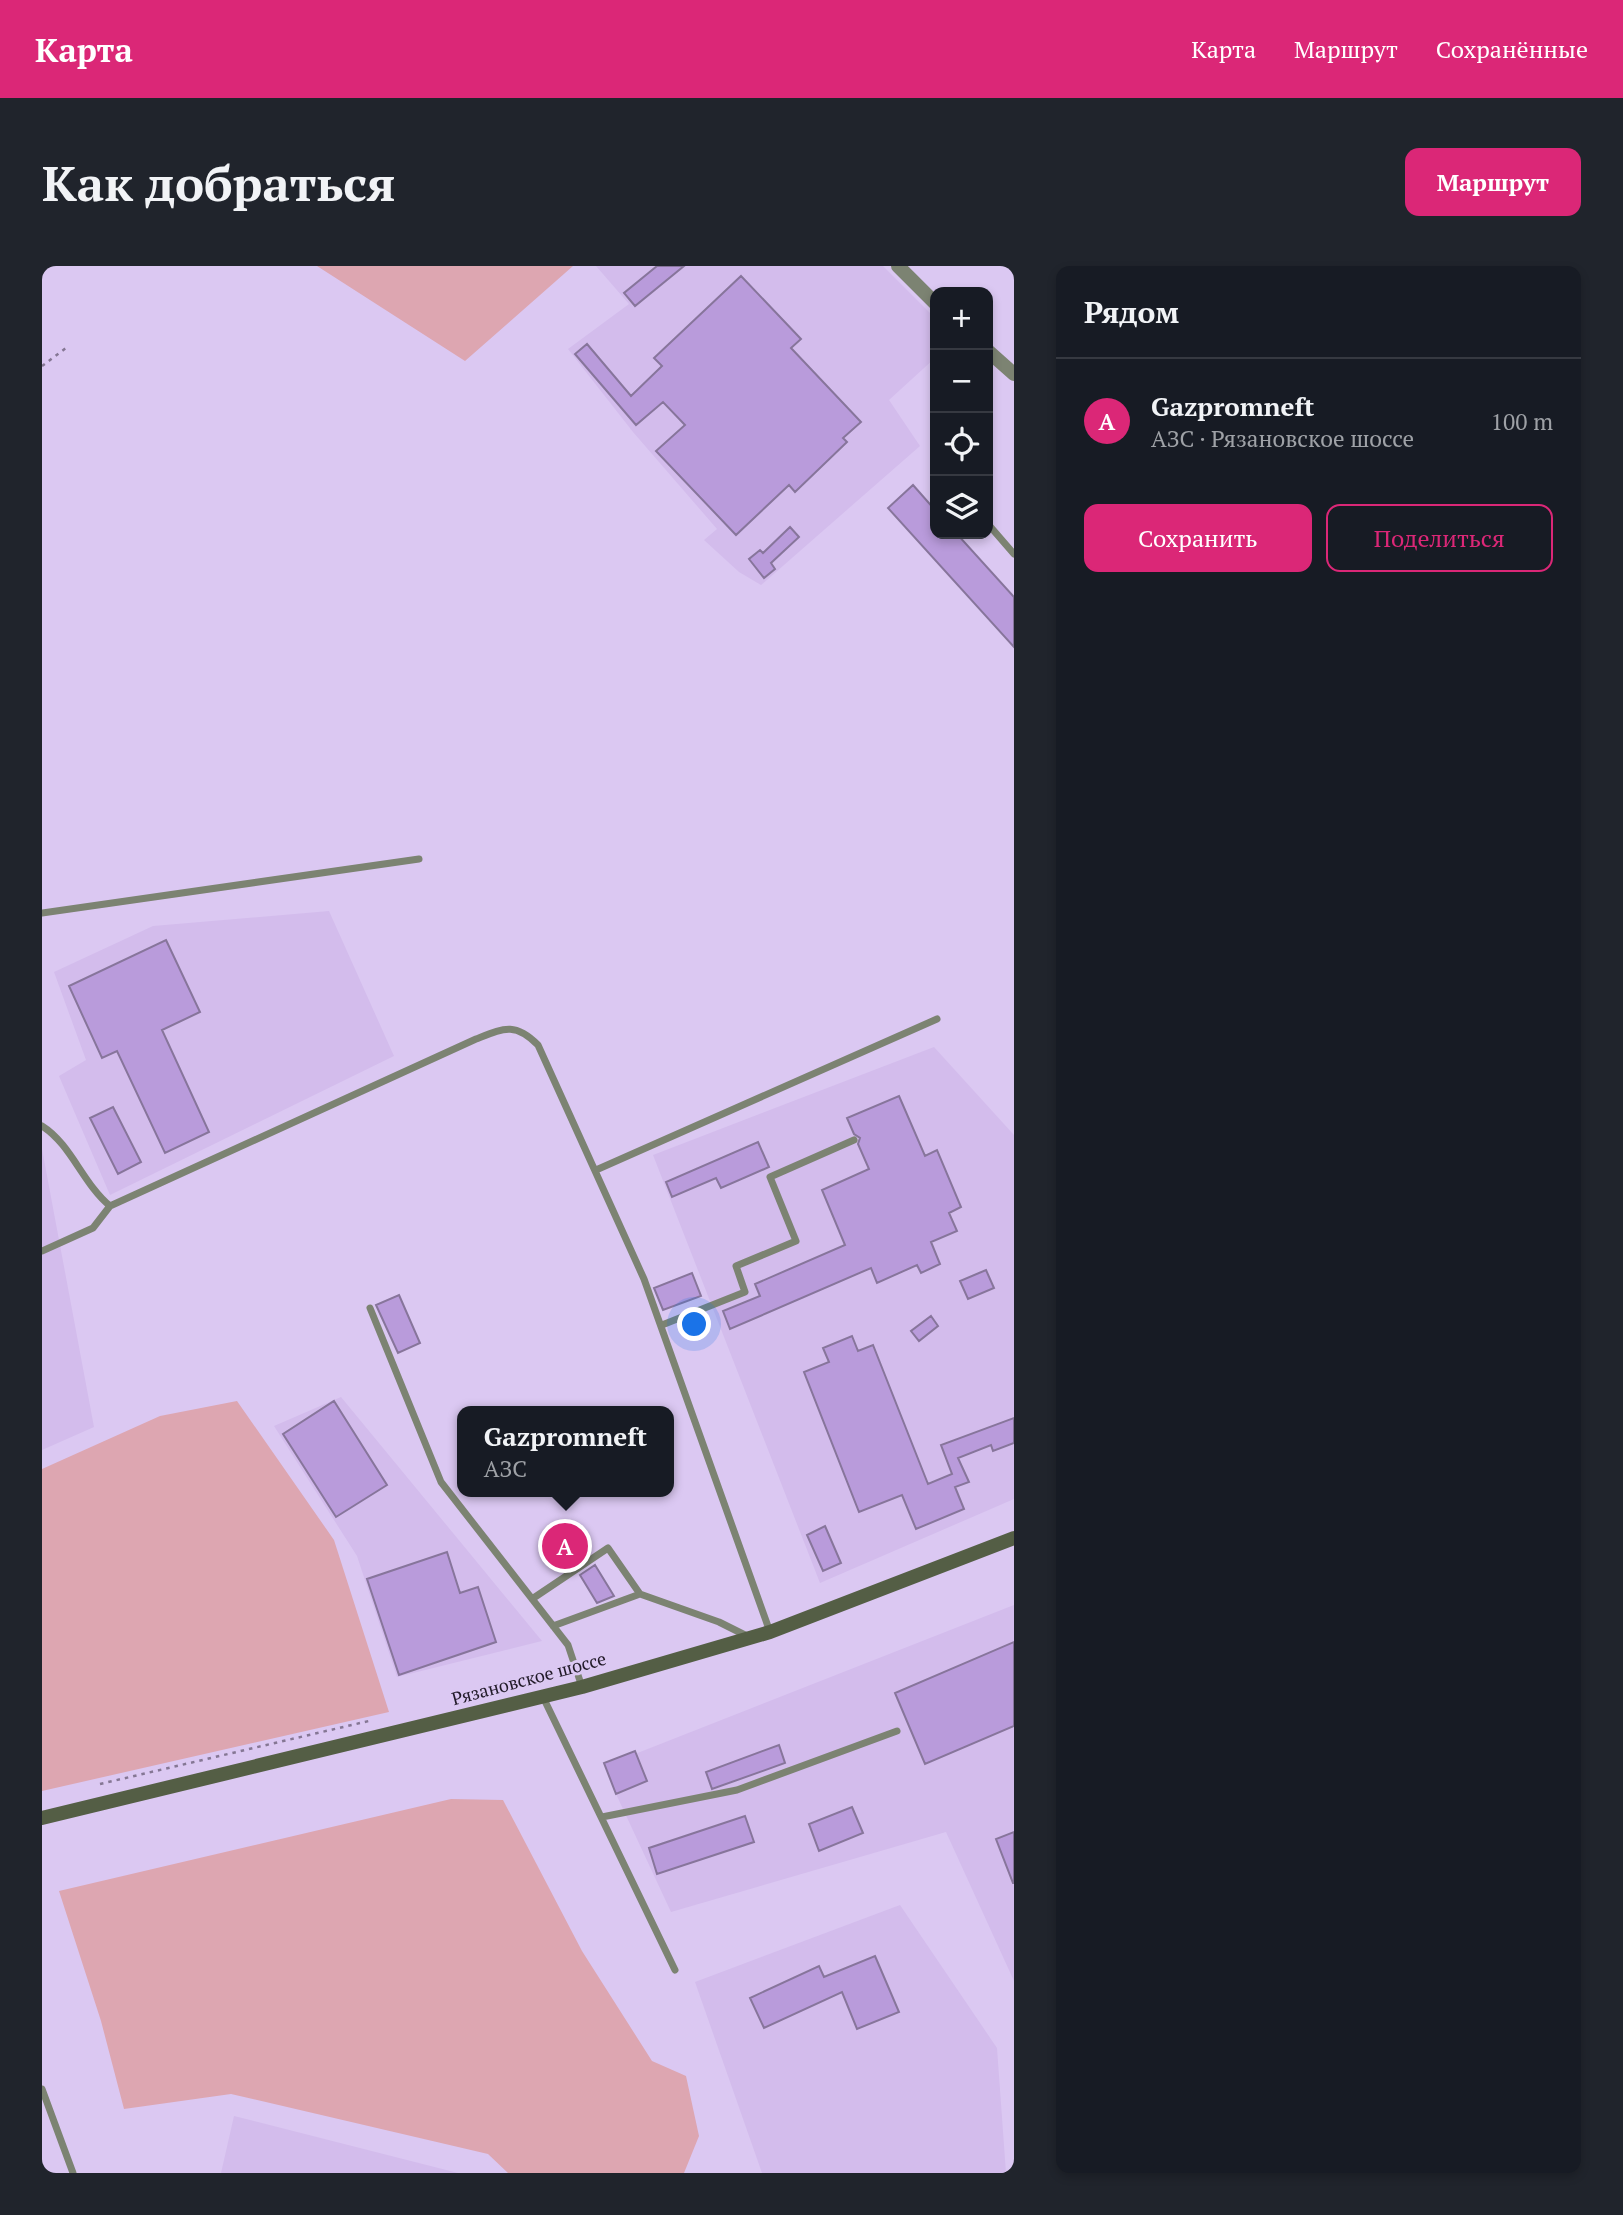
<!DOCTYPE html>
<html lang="ru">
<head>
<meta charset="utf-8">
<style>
  :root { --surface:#171b24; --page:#20242c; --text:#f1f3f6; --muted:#9ea1a6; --line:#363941; --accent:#db2777 }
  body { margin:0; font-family:"PT Serif",serif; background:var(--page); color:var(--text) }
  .controls { position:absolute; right:21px; top:21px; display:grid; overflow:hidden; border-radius:14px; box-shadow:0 4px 10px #0003 }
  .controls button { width:63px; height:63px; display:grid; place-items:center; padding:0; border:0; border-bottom:2px solid var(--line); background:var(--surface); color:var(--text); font:35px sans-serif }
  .you { position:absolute; left:653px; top:1059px; width:24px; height:24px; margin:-18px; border:5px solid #fff; border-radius:50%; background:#1a73e8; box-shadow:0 0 0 10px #1a73e833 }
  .badge { display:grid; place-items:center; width:46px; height:46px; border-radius:50%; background:var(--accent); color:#fff; font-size:23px; font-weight:700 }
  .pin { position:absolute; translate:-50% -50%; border:4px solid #fff; box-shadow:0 2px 7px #0006 }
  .popup { position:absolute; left:415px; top:1140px; width:217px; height:91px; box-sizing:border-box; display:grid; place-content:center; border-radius:14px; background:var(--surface); filter:drop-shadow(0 2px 5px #0005); font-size:23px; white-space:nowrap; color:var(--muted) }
  .popup b { font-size:26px; color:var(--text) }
  .popup::after { content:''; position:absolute; left:50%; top:100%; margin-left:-14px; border:14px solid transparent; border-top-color:var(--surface) }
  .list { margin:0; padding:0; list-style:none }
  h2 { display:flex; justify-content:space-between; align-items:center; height:91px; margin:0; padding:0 28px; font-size:30px }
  h2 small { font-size:23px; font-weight:400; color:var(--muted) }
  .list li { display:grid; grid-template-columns:46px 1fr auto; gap:21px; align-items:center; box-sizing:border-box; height:126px; padding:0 28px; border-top:2px solid var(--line) }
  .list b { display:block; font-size:26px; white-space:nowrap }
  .list p { margin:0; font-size:23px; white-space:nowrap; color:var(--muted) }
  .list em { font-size:23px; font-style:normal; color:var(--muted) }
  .actions { display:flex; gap:14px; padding:21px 28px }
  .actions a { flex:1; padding:16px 0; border:2px solid var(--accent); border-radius:14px; text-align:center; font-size:24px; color:var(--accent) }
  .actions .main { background:var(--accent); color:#fff }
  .icon { flex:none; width:38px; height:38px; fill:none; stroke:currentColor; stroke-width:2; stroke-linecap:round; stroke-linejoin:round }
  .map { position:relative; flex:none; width:972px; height:1907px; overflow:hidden; border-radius:14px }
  header { display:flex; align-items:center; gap:42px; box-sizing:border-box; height:98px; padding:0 35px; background:var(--accent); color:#fff }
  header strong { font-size:33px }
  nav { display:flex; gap:38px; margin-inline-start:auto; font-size:24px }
  .intro { display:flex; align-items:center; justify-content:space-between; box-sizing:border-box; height:168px; padding:0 42px }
  h1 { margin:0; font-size:49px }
  .button { padding:18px 32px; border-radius:14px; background:var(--accent); color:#fff; font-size:24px; font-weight:700 }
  main { display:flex; gap:42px; padding:0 42px }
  aside { flex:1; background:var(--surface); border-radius:14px; box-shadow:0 4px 10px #0003 }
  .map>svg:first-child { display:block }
</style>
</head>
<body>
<header>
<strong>Карта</strong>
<nav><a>Карта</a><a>Маршрут</a><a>Сохранённые</a></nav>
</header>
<div class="intro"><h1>Как добраться</h1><a class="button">Маршрут</a></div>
<main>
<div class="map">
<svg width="972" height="1907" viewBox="0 0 972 1907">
  <rect width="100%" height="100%" fill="#dbc8f2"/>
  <path fill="#d3bcec" d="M 554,0 L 841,0 L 893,52 L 893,92 L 847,134 L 878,180 L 719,319 L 697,306 L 662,274 L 675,263 L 591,166 L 526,83 L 587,38 Z
    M 287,645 L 352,790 L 68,929 L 17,810 L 44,794 L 12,706 L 111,660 Z
    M 892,781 L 972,869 L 972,1233 L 778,1317 L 611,889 Z
    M 0,883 L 52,1161 L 0,1184 Z
    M 299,1131 L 500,1375 L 355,1411 L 315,1290 L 232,1160 Z
    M 972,1339 L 972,1715 L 904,1566 L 629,1646 L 574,1528 L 565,1499 Z
    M 858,1639 L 955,1782 L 964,1907 L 720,1907 L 653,1716 Z
    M 192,1850 L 416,1907 L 179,1907 Z"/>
  <path fill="#dda6b1" d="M 275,0 L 531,0 L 423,95 Z
    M 195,1135 L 292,1274 L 347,1446 L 0,1525 L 0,1203 L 118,1150 Z
    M 409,1533 L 461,1534 L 540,1685 L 610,1795 L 644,1810 L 657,1870 L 642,1907 L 466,1907 L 446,1888 L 189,1828 L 82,1843 L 59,1755 L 17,1625 Z"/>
  <path fill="#b99bdb" stroke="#87759b" stroke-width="2" d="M 615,0 L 642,0 L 593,40 L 582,27 Z
    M 699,10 L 759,73 L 749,82 L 819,156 L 801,172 L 805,176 L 753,226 L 747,219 L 694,269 L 614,185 L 643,159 L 621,136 L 594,159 L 533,88 L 545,78 L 589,130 L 620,100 L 612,92 Z
    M 871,219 L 893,244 L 893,268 L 915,268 L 972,331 L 972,381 L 846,242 Z
    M 748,261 L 757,271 L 729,297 L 733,303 L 722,312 L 707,293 L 718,284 L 721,287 Z
    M 124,674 L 158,746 L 120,764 L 167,866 L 123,887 L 75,785 L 60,792 L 27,720 Z
    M 857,830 L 883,890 L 895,884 L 919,941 L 907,947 L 915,965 L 889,976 L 898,998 L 879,1007 L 875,999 L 835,1017 L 829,1002 L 688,1063 L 681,1045 L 718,1030 L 713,1018 L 803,979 L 780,924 L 827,903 L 816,878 L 818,872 L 812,868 L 805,852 Z
    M 71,841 L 99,896 L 76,908 L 48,852 Z
    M 716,876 L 727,901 L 679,922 L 674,912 L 630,931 L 624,916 Z
    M 944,1004 L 952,1022 L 926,1033 L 918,1015 Z
    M 650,1007 L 659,1030 L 621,1044 L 612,1022 Z
    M 357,1029 L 378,1077 L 356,1087 L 334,1039 Z
    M 889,1050 L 896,1060 L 877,1075 L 869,1065 Z
    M 810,1070 L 816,1085 L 831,1079 L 886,1218 L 910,1208 L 899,1179 L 972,1152 L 972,1177 L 951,1185 L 949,1179 L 916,1192 L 927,1216 L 913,1221 L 922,1243 L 874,1263 L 860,1229 L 817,1246 L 762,1106 L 787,1096 L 781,1082 Z
    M 292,1135 L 345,1219 L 294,1251 L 241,1168 Z
    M 533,1260 L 542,1273 L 519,1289 L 510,1276 Z
    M 783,1260 L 799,1297 L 781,1305 L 765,1269 Z
    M 405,1286 L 418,1327 L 436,1321 L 454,1376 L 357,1409 L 325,1313 Z
    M 553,1299 L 572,1330 L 555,1337 L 538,1309 Z
    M 972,1376 L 972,1460 L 883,1498 L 853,1427 Z
    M 737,1479 L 743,1497 L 670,1523 L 664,1506 Z
    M 593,1485 L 605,1515 L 574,1528 L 562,1497 Z
    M 810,1541 L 821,1567 L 777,1585 L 767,1558 Z
    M 703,1550 L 712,1576 L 615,1608 L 607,1582 Z
    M 972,1566 L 972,1617 L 971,1617 L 954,1573 Z
    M 833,1690 L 857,1746 L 815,1763 L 800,1726 L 722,1762 L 708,1732 L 777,1700 L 782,1711 Z"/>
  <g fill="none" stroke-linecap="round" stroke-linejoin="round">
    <path stroke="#857794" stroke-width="2.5" stroke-dasharray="3.5 5" stroke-linecap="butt" d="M 0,100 L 24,82
      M 58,1518 L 331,1454"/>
    <path stroke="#7c8372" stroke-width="7" d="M 946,258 L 972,288
      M 0,647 L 377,593
      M 0,860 C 29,878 41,918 68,940 L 434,773 C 462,762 473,756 496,779 L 602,1013 L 728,1366
      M 554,904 L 895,753
      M 0,985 L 51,962 L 68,940
      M 328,1042 L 399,1216 L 526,1379 L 540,1421
      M 620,1059 L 703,1026 L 694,1000 L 754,975 L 728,911 L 812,874
      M 490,1333 L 566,1282 L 598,1328 L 677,1356 L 707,1371
      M 511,1360 L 598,1328
      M 501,1431 L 633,1704
      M 560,1551 L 695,1524 L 855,1465
      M 0,1823 L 31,1907"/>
    <path stroke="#7c8372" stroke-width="14" d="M 856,0 L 893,37
      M 946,85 L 972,108"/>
    <path stroke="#545e45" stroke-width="14" d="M 0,1552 L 540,1421 L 728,1366 L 972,1272"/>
  </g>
  <g text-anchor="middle" stroke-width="6" stroke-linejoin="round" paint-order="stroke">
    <g font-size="18" fill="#211a28" stroke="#dbc8f2">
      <text transform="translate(487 1413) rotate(-15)" y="6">Рязановское шоссе</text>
    </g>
  </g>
</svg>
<div class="controls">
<button>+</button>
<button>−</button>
<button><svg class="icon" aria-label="locate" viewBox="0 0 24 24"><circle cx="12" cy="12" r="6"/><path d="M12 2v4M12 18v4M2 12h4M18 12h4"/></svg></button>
<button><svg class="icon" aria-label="layers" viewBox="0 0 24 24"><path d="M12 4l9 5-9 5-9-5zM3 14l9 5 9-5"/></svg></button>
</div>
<div class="you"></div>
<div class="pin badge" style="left:523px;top:1280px">A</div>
<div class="popup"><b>Gazpromneft</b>АЗС</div>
</div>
<aside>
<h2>Рядом<small></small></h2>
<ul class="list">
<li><span class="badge">A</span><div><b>Gazpromneft</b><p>АЗС · Рязановское шоссе</p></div><em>100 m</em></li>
</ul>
<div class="actions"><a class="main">Сохранить</a><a>Поделиться</a></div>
</aside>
</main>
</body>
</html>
